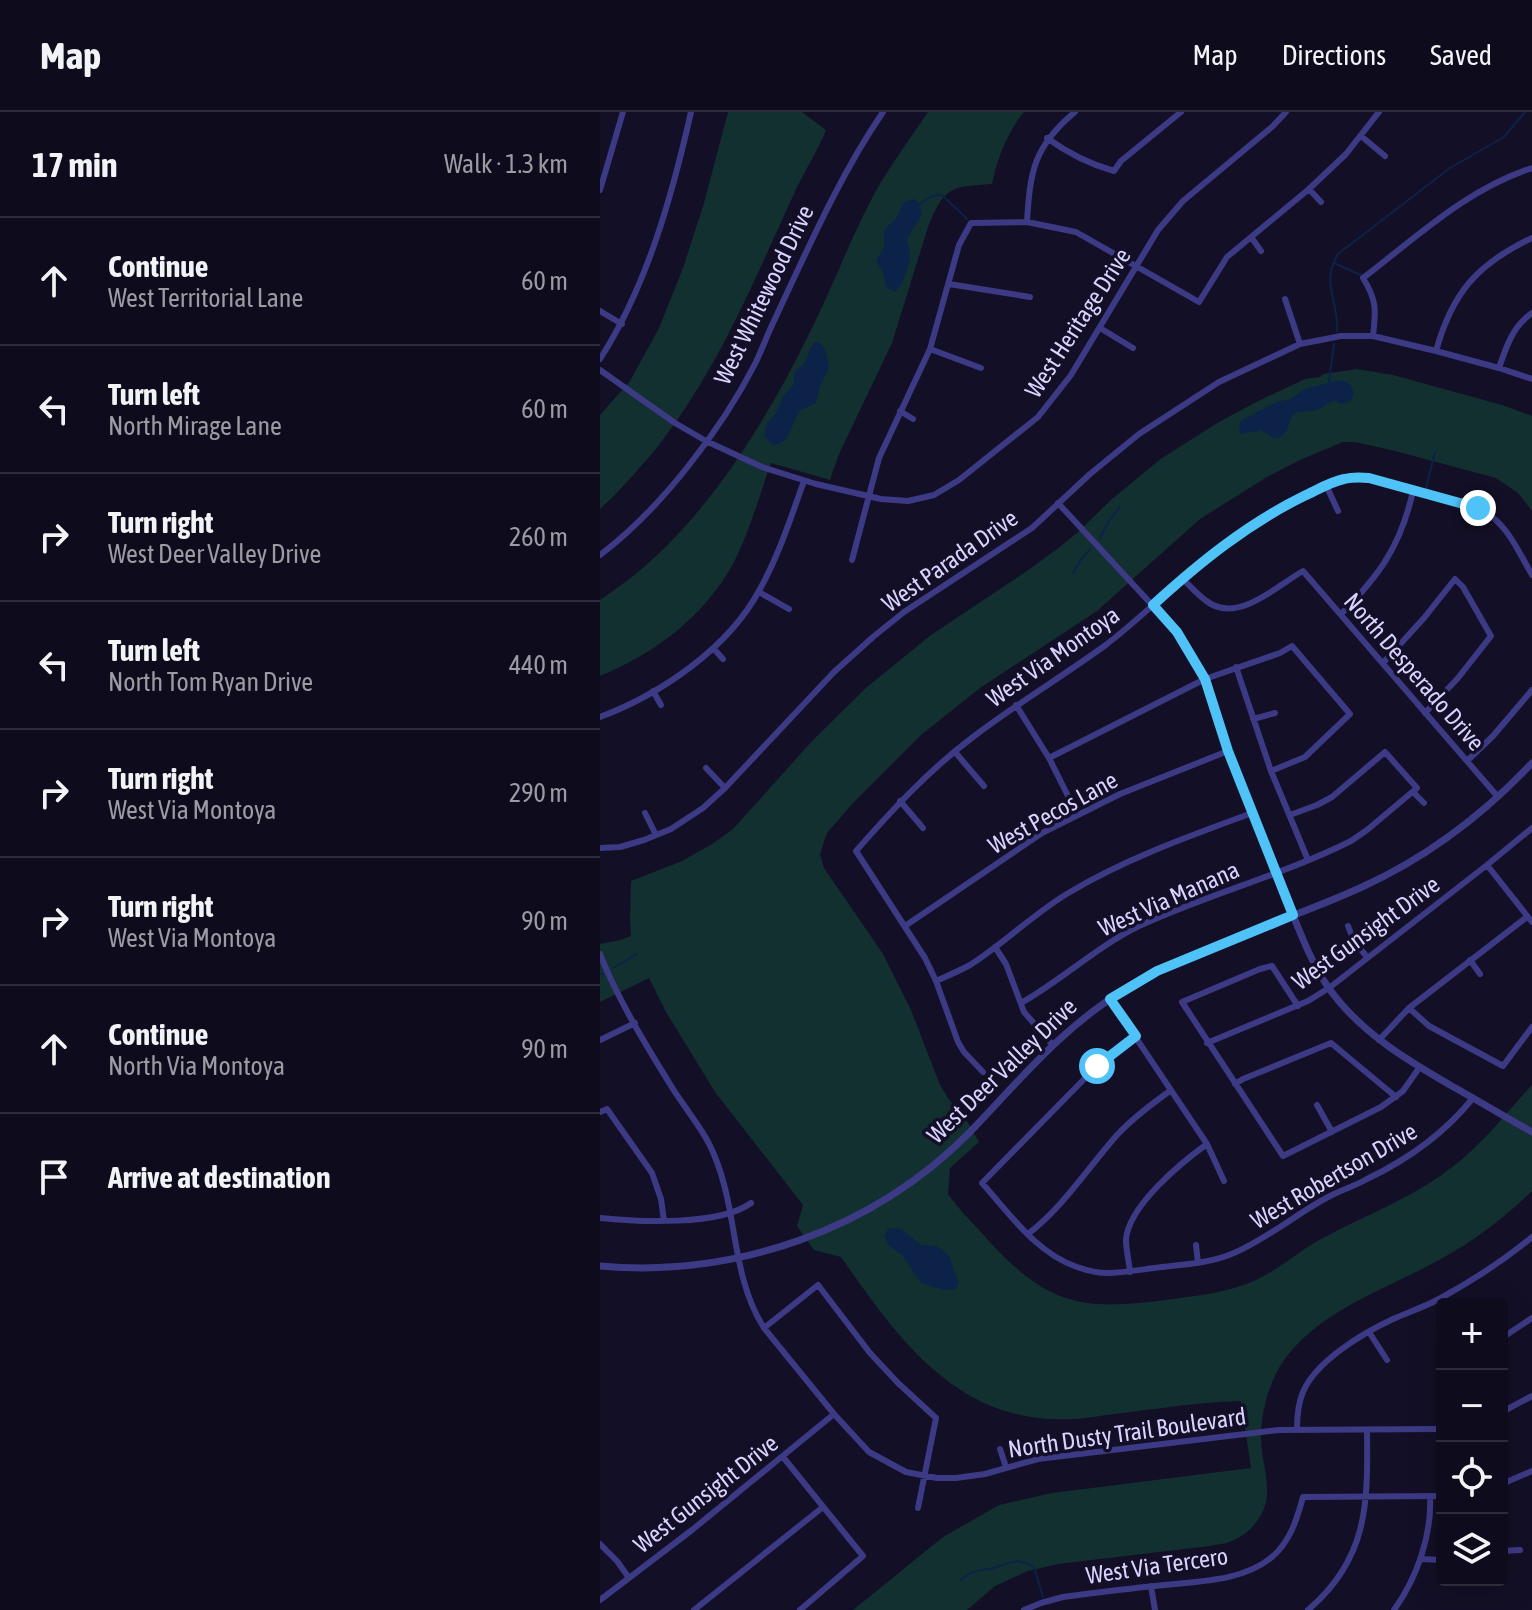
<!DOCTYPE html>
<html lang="en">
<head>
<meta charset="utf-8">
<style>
  :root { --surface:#0e0b1c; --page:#1c1929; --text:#f1f3f6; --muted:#9b9ba3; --line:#2e2b3b }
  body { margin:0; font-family:"Asap Condensed",sans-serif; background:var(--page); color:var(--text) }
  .controls { position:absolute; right:24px; bottom:24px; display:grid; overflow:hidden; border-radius:8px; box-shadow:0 8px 32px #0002 }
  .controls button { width:72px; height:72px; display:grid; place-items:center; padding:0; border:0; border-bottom:2px solid var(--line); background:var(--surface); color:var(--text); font:40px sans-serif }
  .stop { position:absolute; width:24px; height:24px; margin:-18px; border:6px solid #4fc3f7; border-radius:50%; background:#fff }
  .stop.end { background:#4fc3f7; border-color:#fff; box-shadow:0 2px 8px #0008 }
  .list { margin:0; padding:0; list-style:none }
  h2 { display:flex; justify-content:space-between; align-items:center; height:104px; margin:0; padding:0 32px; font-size:34px }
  h2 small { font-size:26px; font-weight:400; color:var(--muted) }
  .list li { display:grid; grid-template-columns:52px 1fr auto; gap:24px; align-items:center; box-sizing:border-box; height:128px; padding:0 32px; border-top:2px solid var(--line) }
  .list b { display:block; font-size:30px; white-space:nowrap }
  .list p { margin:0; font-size:26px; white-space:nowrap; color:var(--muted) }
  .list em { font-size:26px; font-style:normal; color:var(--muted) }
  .icon { flex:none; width:44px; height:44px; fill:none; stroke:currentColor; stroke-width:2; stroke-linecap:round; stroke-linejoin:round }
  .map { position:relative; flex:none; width:932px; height:1498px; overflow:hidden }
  header { display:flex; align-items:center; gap:48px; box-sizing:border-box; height:112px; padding:0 40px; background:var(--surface); border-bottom:2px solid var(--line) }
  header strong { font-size:38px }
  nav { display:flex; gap:44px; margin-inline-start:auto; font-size:28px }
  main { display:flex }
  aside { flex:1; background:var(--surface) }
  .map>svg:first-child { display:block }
</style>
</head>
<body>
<header>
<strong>Map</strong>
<nav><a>Map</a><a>Directions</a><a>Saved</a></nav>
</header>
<main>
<aside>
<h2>17 min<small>Walk · 1.3 km</small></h2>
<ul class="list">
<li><svg class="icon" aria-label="ahead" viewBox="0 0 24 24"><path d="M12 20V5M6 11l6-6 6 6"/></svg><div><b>Continue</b><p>West Territorial Lane</p></div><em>60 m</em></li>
<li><svg class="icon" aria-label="left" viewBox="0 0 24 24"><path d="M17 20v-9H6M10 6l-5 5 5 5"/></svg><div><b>Turn left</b><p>North Mirage Lane</p></div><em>60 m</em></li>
<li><svg class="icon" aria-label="right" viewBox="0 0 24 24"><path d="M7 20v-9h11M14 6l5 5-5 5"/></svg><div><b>Turn right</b><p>West Deer Valley Drive</p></div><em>260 m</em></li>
<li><svg class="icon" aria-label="left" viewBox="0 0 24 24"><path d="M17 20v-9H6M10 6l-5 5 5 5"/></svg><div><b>Turn left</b><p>North Tom Ryan Drive</p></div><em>440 m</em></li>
<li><svg class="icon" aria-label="right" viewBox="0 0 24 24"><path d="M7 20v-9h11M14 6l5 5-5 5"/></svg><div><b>Turn right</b><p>West Via Montoya</p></div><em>290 m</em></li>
<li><svg class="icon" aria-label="right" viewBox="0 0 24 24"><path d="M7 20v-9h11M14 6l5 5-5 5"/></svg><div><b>Turn right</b><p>West Via Montoya</p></div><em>90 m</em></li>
<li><svg class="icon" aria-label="ahead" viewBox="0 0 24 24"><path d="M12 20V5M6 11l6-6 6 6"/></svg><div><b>Continue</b><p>North Via Montoya</p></div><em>90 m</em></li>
<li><svg class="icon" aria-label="arrive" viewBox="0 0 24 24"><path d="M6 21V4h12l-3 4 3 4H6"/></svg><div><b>Arrive at destination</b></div></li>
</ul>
</aside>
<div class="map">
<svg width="932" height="1498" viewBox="0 0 932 1498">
  <rect width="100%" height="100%" fill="#130f26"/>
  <path fill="#12302f" d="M 128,0 L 202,0 L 226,18 C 217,41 203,61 193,84 C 151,175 115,265 50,344 C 34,362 18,381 0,397 L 0,303 L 30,269 L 59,216 L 83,156 L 104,91 Z
    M 328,0 L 424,0 C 408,19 397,47 392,72 C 350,75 345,74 328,115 L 292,231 L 239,342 L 230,368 L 171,351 C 159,384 150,419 134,450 C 105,504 56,541 0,564 L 0,488 C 15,477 30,467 44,455 C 114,394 167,307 208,224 C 230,181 247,135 269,92 C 285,60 308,30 328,0 Z
    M 757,257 L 793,263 L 902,293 L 932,304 L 932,399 L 918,381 L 896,366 L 795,339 L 755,330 L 743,330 L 700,348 L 667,365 L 600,407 L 497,499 L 380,576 L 321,623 L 254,690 L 227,721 L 220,742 L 224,756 L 283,842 L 311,898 L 340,973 L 350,989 L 367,1009 L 379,1030 L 350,1056 L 348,1082 C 359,1098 375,1113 388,1128 C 450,1196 485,1199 573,1187 C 602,1183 630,1180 656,1168 C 680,1157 700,1138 723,1126 C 766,1103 812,1086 851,1056 C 882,1033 906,1001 932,973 L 932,1079 C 904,1106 874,1129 839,1148 C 784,1179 714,1199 679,1256 C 667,1277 661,1303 661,1326 C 661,1345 668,1363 667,1381 C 667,1401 652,1420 634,1428 C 627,1432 618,1432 610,1434 L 458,1452 L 428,1459 L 395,1474 L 367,1498 L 253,1498 L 343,1425 L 399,1393 L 452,1381 L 651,1356 L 641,1289 C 596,1290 551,1298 506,1303 C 494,1305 482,1307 470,1307 C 358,1312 299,1228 241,1145 L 214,1138 L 197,1114 L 203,1093 L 115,980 L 66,900 L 49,866 L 0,890 L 0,832 L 20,828 L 31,824 L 30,807 L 31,769 L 82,749 L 112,732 L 133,717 L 213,628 L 267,575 L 331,523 L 427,459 L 461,434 L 478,420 L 512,387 L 562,346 L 619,310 L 656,290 L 705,267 L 720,265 L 723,262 Z"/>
  <path fill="#0c2248" d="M 315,87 L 319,92 L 322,102 L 307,127 C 307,131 309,136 310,140 C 311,151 303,171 296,179 C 281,178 287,169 282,158 C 280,155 278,152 276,149 L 284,135 L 284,118 L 297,105 L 304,90 Z
    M 215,230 C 227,231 227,246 229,256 L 220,274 L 216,291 L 199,299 L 187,326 L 179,332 L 173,333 L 164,324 L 167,312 L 176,301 L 183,285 L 194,272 L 194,261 L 206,249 L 210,237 Z
    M 740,268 L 748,270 C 754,276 757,288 745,291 C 731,294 744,286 731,290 C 727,291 724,295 719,297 C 710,301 702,298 693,302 L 686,320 L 680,326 L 673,326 L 661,318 L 640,322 L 639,312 L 642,308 L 676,290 L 691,287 L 704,277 Z
    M 289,1116 L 301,1117 L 321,1133 L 336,1134 L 342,1138 L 349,1144 L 359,1171 C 358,1173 357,1175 356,1177 C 351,1181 326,1173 320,1170 L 303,1144 L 288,1132 L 284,1124 Z"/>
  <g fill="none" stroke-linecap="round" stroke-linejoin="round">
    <path stroke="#0c2248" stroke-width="2" d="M 320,92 L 333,84 L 342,83 L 367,107
      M 734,151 L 761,163
      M 737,219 C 739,189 720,171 738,142 L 850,56 L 904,25 L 925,0
      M 729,270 L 734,232
      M 826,376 L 835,340
      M 500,426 L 508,411 L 520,394
      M 473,461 L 480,449 L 490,437
      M 13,856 L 37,842
      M 0,862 L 2,862
      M 361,1468 C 376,1455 381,1460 397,1455 C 413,1450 417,1445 434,1455 L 443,1485"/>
    <path stroke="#3d3a85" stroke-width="6" d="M 761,24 L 785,44
      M 447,26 C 469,42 489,52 514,59 L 521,49 L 581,0
      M 709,77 L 721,90
      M 0,78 L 23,0
      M 427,110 C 430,59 434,34 475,0
      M 651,125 L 661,139
      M 349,172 L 430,185
      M 685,187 L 700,232
      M 0,199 L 22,212
      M 500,216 L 533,236
      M 773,224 C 776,199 777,188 763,166 C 817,125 867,77 932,56
      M 330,237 L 381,256
      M 836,239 C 852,181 877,152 932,126
      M 0,247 C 47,174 72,84 91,0
      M 899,256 C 906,235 913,214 932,201
      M 0,258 L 75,311 L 106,329 L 162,355 L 216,372 L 281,387 L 308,389 L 334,383 L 359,368 L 438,305 L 471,263 L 558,118 L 583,89 L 673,14 L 686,0
      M 300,299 L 313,307
      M 726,373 L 738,399
      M 458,391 L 577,520 L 595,549 L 605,567 L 628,639 L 693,803
      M 0,443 C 60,398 122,317 156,250 C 162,237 167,224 173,211 C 207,139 238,66 283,0
      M 252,448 L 279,346 L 330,237 L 359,133 L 371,111 L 427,110 L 476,120 L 599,190 L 627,145 L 709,77 L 746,42 L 779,0
      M 582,466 C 591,475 600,486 611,492 C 641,509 678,473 703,459 L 898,685
      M 159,480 L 189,497
      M 741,502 C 780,463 801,433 813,379
      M 114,537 L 123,547
      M 783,551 L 824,506 L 855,467 L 863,475 L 891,524 L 858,566 L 825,601
      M 636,555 L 671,659 L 708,748
      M 53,579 L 61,593
      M 416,593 L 449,646 L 477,702
      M 0,605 C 61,582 129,536 160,477 C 179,443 191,405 204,369
      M 653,607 L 675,601
      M 355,640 L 384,674
      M 449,646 L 605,567 L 680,541 L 692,534 L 750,602 L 705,645 L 671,659
      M 867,649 L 893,624 L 932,578
      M 106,656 L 125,676
      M 813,680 L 824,691
      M 300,689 L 323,716
      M 45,701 L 56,723
      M 0,736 L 20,735 L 44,728 L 71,717 L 103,696 L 125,676 L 234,560 L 273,525 L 304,500 L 432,416 L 490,362 L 539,322 L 619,270 L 700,232 L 741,224 L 773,224 L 836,239 L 899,256 L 932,267
      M 887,753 L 932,810
      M 305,814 L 442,721 L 520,682 L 628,639
      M 748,814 L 754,829 L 767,845
      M 395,835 L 406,852 L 424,900 L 452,932
      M 0,842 C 18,888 47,935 73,977 C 87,999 106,1021 115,1045 C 138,1101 131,1164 164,1216 L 234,1302 L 269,1340 L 306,1360 L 337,1366 L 356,1366 L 385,1362 L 438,1347 L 679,1318 L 842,1317
      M 870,848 L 880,862
      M 336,869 C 347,864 359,859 370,853 C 405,831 434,801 470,780 C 527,746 590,724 652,701
      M 510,887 L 607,1032 L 624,1069
      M 421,891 C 462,868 496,835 539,814 C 608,782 683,763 751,729 L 767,718 L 817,676 L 785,640 L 732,685 L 717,693 L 690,703
      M 698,894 L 672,854 L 660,857 L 582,890 L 683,1044 L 781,995 L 803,979 L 819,956
      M 809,896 L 829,914 L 903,954 L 932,915
      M 536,924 L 497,954 L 382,1071 C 410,1102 436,1141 477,1155 C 486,1158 497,1161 507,1161 C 525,1161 544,1157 562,1155 C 586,1152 611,1151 634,1141 C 667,1127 696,1102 728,1085 C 741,1078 755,1074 767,1067 C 809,1047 844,1022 873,986
      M 0,928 L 35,911
      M 779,928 L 809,896 L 927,805
      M 607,931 L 708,889 L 729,876 L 887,753 L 932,716
      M 383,960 L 364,940 L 358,930 L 336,869 L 325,846 L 256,739 C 292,698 329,658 373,625 C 415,593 460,566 503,535 C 530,515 555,491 581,468 C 617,436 657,407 700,386 C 725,374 741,364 769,366 L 878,396 C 906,409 917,437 932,463
      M 635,972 L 643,967 L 731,931 L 796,985
      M 717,993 L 732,1020
      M 0,1000 L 7,997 L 52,1061 L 61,1087 L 64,1109
      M 0,1106 C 38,1110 120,1114 151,1091
      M 428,1122 C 464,1094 487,1057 517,1023 C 533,1006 552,992 571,978
      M 596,1133 L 598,1151
      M 530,1160 C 529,1149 526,1138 526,1128 C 528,1094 582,1050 607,1032
      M 164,1216 L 218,1173 L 270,1241 L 298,1271 L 336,1306 L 318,1396
      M 769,1220 L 787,1248
      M 902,1226 L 932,1206
      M 902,1300 L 932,1284
      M 697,1317 C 697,1304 698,1292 703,1280 C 716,1249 763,1221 793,1207 C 809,1200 824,1195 839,1187 C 872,1169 903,1149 932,1125
      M 400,1337 L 406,1355
      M 183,1345 L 263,1444 L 200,1498
      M 902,1372 L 932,1359
      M 0,1432 L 17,1449 L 29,1466
      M 902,1439 L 920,1438
      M 821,1447 L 842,1448
      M 551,1474 L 555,1498
      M 0,1488 L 92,1418 L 234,1302
      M 94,1498 L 223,1395
      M 424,1498 L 441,1491 L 463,1485 C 494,1481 524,1477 555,1474 C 593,1469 641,1471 672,1445 C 690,1430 697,1407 703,1385 L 842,1384
      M 708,1498 C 768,1447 768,1392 767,1319
      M 794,1498 C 817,1466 832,1423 830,1384"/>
    <path stroke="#3d3a85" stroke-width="7" d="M 693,803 C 703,828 713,853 728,875 C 760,921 810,950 857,977 C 882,991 907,1006 932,1020
      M 0,1154 C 135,1166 273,1118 369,1021 C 421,967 463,914 529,875 C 602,832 686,810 762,775 C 826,746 884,702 932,651"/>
  </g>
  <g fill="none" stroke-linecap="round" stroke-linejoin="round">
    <path stroke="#4fc3f7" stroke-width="10" d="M 497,954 L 536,924 L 510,887 L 557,859 L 693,803 L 628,639 L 605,567 L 577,520 L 553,493 C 599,451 647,412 704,384 C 717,378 730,370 744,367 C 752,365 760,365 769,366 L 878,396"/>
  </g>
  <g text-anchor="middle" stroke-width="7" stroke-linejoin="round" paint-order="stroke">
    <g font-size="24" fill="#d9d4ff" stroke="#130f26">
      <text transform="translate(164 183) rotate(-64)" y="8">West Whitewood Drive</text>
      <text transform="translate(478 211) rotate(-57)" y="8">West Heritage Drive</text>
      <text transform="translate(350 449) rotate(-35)" y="8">West Parada Drive</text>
      <text transform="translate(453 545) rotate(-35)" y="8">West Via Montoya</text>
      <text transform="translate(814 560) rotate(49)" y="8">North Desperado Drive</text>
      <text transform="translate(453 701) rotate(-29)" y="8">West Pecos Lane</text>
      <text transform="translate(569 787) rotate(-24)" y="8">West Via Manana</text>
      <text transform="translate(766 821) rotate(-36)" y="8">West Gunsight Drive</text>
      <text transform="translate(402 959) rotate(-44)" y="8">West Deer Valley Drive</text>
      <text transform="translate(734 1064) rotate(-30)" y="8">West Robertson Drive</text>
      <text transform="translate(527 1321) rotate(-8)" y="8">North Dusty Trail Boulevard</text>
      <text transform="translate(106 1382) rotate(-38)" y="8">West Gunsight Drive</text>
      <text transform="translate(557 1454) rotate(-8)" y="8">West Via Tercero</text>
    </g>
  </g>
</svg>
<div class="controls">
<button>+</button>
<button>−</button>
<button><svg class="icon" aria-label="locate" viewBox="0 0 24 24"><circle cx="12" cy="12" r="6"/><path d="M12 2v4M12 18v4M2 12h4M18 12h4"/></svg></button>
<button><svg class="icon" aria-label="layers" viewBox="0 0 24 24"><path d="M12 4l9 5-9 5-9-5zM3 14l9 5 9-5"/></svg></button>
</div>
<div class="stop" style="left:497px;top:954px"></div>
<div class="stop end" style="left:878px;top:396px"></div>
</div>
</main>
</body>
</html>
